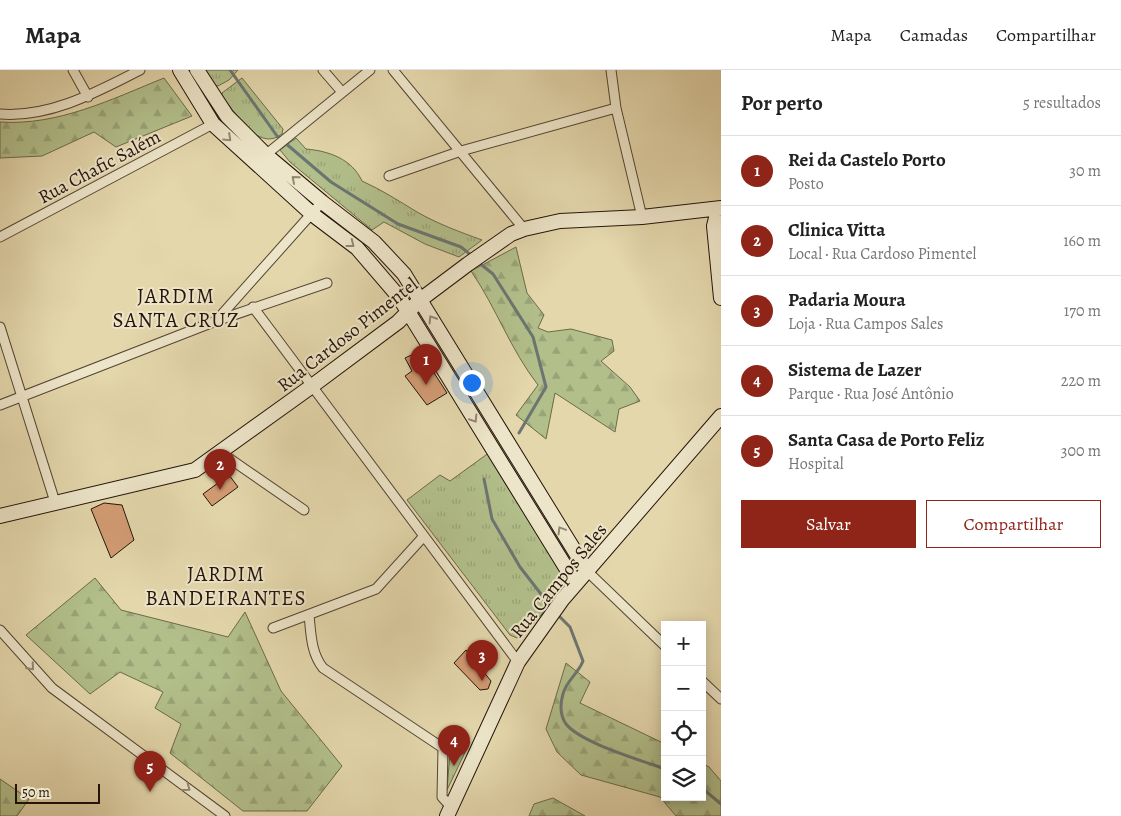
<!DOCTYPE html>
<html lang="pt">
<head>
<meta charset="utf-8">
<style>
  :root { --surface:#fff; --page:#f6f6f6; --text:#222; --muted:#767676; --line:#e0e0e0; --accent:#8f2418 }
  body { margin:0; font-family:Alegreya,serif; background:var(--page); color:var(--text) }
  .controls { position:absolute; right:15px; bottom:15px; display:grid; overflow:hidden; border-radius:0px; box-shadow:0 2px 12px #0003 }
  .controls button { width:45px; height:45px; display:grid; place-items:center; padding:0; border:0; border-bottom:1px solid var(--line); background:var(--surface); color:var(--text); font:25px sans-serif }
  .scale { position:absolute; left:15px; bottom:12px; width:85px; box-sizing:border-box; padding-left:5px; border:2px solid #24140a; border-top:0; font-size:14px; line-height:18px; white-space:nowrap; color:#24140a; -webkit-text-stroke:4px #ede5c9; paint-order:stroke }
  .you { position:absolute; left:471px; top:312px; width:18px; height:18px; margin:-12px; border:4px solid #fff; border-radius:50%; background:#1a73e8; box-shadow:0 0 0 8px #1a73e833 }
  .badge { display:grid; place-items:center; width:32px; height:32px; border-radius:50%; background:var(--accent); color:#fff; font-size:16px; font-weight:700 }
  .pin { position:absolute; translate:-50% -41px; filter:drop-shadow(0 1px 2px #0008) }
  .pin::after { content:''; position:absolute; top:26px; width:18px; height:15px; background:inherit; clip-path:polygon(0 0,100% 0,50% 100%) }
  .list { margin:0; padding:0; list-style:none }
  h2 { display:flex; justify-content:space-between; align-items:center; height:65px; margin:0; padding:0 20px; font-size:21px }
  h2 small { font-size:16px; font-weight:400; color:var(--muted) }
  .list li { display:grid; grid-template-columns:32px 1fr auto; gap:15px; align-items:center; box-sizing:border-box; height:70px; padding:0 20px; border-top:1px solid var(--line) }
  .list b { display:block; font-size:19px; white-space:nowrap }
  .list p { margin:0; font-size:16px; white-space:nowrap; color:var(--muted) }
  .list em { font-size:16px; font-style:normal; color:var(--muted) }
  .actions { display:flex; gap:10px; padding:15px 20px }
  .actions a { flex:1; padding:11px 0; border:1px solid var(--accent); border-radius:0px; text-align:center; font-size:18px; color:var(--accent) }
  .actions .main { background:var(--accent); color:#fff }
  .icon { flex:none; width:28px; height:28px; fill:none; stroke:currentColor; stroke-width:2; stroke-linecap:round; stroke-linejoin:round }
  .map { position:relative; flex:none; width:721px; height:746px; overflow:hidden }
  header { display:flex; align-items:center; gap:30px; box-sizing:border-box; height:70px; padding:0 25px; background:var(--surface); border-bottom:1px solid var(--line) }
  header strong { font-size:24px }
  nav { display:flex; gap:28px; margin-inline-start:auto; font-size:18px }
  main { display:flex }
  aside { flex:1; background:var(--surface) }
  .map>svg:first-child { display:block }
</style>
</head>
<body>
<header>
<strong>Mapa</strong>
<nav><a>Mapa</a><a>Camadas</a><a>Compartilhar</a></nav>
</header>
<main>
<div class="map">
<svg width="721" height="746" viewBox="0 0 721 746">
  <defs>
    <pattern id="grass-tufts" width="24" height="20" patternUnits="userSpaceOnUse" patternTransform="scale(1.25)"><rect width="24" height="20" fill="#b2bf8b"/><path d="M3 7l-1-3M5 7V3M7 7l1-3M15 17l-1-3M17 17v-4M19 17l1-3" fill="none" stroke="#99a377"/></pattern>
    <pattern id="forest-firs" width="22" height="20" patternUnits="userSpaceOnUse" patternTransform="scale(1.25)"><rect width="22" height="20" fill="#b2bf8b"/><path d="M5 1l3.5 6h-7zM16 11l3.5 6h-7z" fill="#99a377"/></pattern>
  </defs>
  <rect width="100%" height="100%" fill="#e4d7ac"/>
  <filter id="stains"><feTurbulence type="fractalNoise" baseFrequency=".004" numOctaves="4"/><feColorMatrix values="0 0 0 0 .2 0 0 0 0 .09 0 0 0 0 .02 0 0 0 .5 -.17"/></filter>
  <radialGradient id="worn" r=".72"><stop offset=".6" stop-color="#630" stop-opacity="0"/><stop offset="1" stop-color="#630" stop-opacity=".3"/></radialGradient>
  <path fill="url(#grass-tufts)" stroke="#6b6a4a" d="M 205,0 L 238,0 L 229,10 L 218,16 L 214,15 Z
    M 242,8 L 283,59 L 282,64 C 258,83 236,43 222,26 L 222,23 Z
    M 296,68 L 306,79 C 329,81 352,89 362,111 C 382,120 399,131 417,142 C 438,154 460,162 482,170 L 459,187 L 425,174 L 384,152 L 372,160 L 290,92 L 280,80 Z
    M 490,382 L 559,496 C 561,503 563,509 561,516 C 557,528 529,561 517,568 L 510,565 L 407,430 L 440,405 L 450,411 Z
    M 451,669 L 470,672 L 447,720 Z"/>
  <path fill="url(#forest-firs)" stroke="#6b6a4a" d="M 164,8 L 192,46 L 116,77 L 94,62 L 42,86 L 0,88 L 0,52 C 58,56 112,29 164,8 Z
    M 516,177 L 527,223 L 544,245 L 538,258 L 548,262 L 571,259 L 612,270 L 614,281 L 601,291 L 630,317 L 640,331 L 619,339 L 615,362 L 555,323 L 546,369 L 516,345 L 538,315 C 510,279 497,239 471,201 Z
    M 95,508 L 121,540 L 228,567 L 245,542 L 281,621 L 342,696 L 307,741 L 243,741 L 170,683 L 181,654 L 155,638 L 163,622 L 120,602 L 90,624 L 26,565 Z
    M 566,593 L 590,612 L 580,633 L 665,674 L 665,727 L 702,727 L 702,693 L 709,697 L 721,711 L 721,746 L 676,746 L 660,727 L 581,705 L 557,682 L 546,659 Z
    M 0,709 L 29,729 L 17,746 L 0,746 Z
    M 553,728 L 585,746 L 529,746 L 534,734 Z"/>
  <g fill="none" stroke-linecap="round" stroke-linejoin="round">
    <path stroke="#6c7571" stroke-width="3" d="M 230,0 L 277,66 L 331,112 L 398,154 L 461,177 L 472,186
      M 478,192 L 493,204 L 533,267 L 546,317 L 519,363
      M 484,409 L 492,449 L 520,497 L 551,537
      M 557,544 L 570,557 L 583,591 C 578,604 566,611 563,624 C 560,634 560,645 566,654 C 581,673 641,690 665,699
      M 702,718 L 721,734"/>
  </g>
  <path fill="#d39c74" stroke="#24140a" d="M 420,281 L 447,323 L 427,335 L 405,306 L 412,301 L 405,288 Z
    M 229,405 L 238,417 L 212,436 L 203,424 Z
    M 104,433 L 122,435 L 134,470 L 111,488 L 91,439 Z
    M 466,580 L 491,611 L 488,619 L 480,620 L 454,593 Z"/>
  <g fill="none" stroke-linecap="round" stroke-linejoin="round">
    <g stroke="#544532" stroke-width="11">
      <path id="street" d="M 73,0 L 88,27
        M 323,0 L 342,22
        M 393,0 L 524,159
        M 611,0 L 616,38 L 642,147
        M 0,44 C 50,48 97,22 140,0
        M 263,87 L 370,0
        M 389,106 L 461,81 L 616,38
        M 0,167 L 213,54
        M 253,237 L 518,592
        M 219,250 L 327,213
        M 0,257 L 55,432
        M 0,335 L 216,251 L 322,132
        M 220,382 L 304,440
        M 587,501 L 665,576
        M 309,545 C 311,564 311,583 323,598 L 443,678 L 442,727 L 451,737
        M 273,558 L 376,519 L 424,466
        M 0,560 L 52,618 L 225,746
        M 702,611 L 721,629"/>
    </g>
    <g stroke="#24140a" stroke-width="16">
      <path id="secondary" d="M 180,0 L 213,54 L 312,144 L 357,178 L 399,227 L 576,514
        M 197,0 L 227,46 L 266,85 L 322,132 L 374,172 L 404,204 L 587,501
        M 718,140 L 714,156 L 721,228
        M 0,446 L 195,400 L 312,316 L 398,252 L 420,230 L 468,194 L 511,164 L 524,159 L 560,151 L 642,147 L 721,138
        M 447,746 L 518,592 L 562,530 L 721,346"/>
    </g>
    <use href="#street" stroke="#ede5c9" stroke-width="9"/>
    <use href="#secondary" stroke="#ede5c9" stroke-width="14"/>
  </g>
  <defs><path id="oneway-chevron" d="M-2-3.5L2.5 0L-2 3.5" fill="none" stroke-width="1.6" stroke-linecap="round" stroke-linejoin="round" transform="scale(1.25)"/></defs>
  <g stroke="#938773">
    <use href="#oneway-chevron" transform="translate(228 68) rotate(43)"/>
    <use href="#oneway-chevron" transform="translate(295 109) rotate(-139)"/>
    <use href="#oneway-chevron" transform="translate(351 174) rotate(38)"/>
    <use href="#oneway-chevron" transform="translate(432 249) rotate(-122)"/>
    <use href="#oneway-chevron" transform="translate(474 349) rotate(58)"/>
    <use href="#oneway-chevron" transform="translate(561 460) rotate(-121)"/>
    <use href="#oneway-chevron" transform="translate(31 597) rotate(49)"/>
    <use href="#oneway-chevron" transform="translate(187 718) rotate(36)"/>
  </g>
  <g text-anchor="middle" stroke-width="4" stroke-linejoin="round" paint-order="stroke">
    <g font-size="19" fill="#24140a" stroke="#ede5c9">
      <text transform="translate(99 96) rotate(-28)" y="7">Rua Chafic Salém</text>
      <text transform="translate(347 264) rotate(-38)" y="7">Rua Cardoso Pimentel</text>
      <text transform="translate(558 510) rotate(-51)" y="7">Rua Campos Sales</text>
    </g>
    <g font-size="21" letter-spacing="1" fill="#24140a" stroke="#ede5c9">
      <text x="176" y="233">JARDIM<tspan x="176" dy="24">SANTA CRUZ</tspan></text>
      <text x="226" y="511">JARDIM<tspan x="226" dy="24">BANDEIRANTES</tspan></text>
    </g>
  </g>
  <rect width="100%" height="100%" filter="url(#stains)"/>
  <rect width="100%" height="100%" fill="url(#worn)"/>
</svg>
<div class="controls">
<button>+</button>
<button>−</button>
<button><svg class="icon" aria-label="locate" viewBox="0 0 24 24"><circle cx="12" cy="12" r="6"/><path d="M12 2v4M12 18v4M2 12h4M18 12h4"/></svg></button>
<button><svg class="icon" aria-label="layers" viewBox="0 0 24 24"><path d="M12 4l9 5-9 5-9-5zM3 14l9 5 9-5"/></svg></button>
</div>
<div class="scale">50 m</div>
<div class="you"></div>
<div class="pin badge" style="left:426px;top:315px">1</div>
<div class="pin badge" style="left:220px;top:420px">2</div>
<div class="pin badge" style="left:482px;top:611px">3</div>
<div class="pin badge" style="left:454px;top:696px">4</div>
<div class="pin badge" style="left:150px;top:722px">5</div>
</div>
<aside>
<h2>Por perto<small>5 resultados</small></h2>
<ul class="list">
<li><span class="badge">1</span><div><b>Rei da Castelo Porto</b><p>Posto</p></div><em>30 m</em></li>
<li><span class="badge">2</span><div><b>Clinica Vitta</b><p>Local · Rua Cardoso Pimentel</p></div><em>160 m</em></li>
<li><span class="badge">3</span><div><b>Padaria Moura</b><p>Loja · Rua Campos Sales</p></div><em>170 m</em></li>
<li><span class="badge">4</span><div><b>Sistema de Lazer</b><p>Parque · Rua José Antônio</p></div><em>220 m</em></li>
<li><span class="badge">5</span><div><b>Santa Casa de Porto Feliz</b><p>Hospital</p></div><em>300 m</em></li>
</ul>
<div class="actions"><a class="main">Salvar</a><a>Compartilhar</a></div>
</aside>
</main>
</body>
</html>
